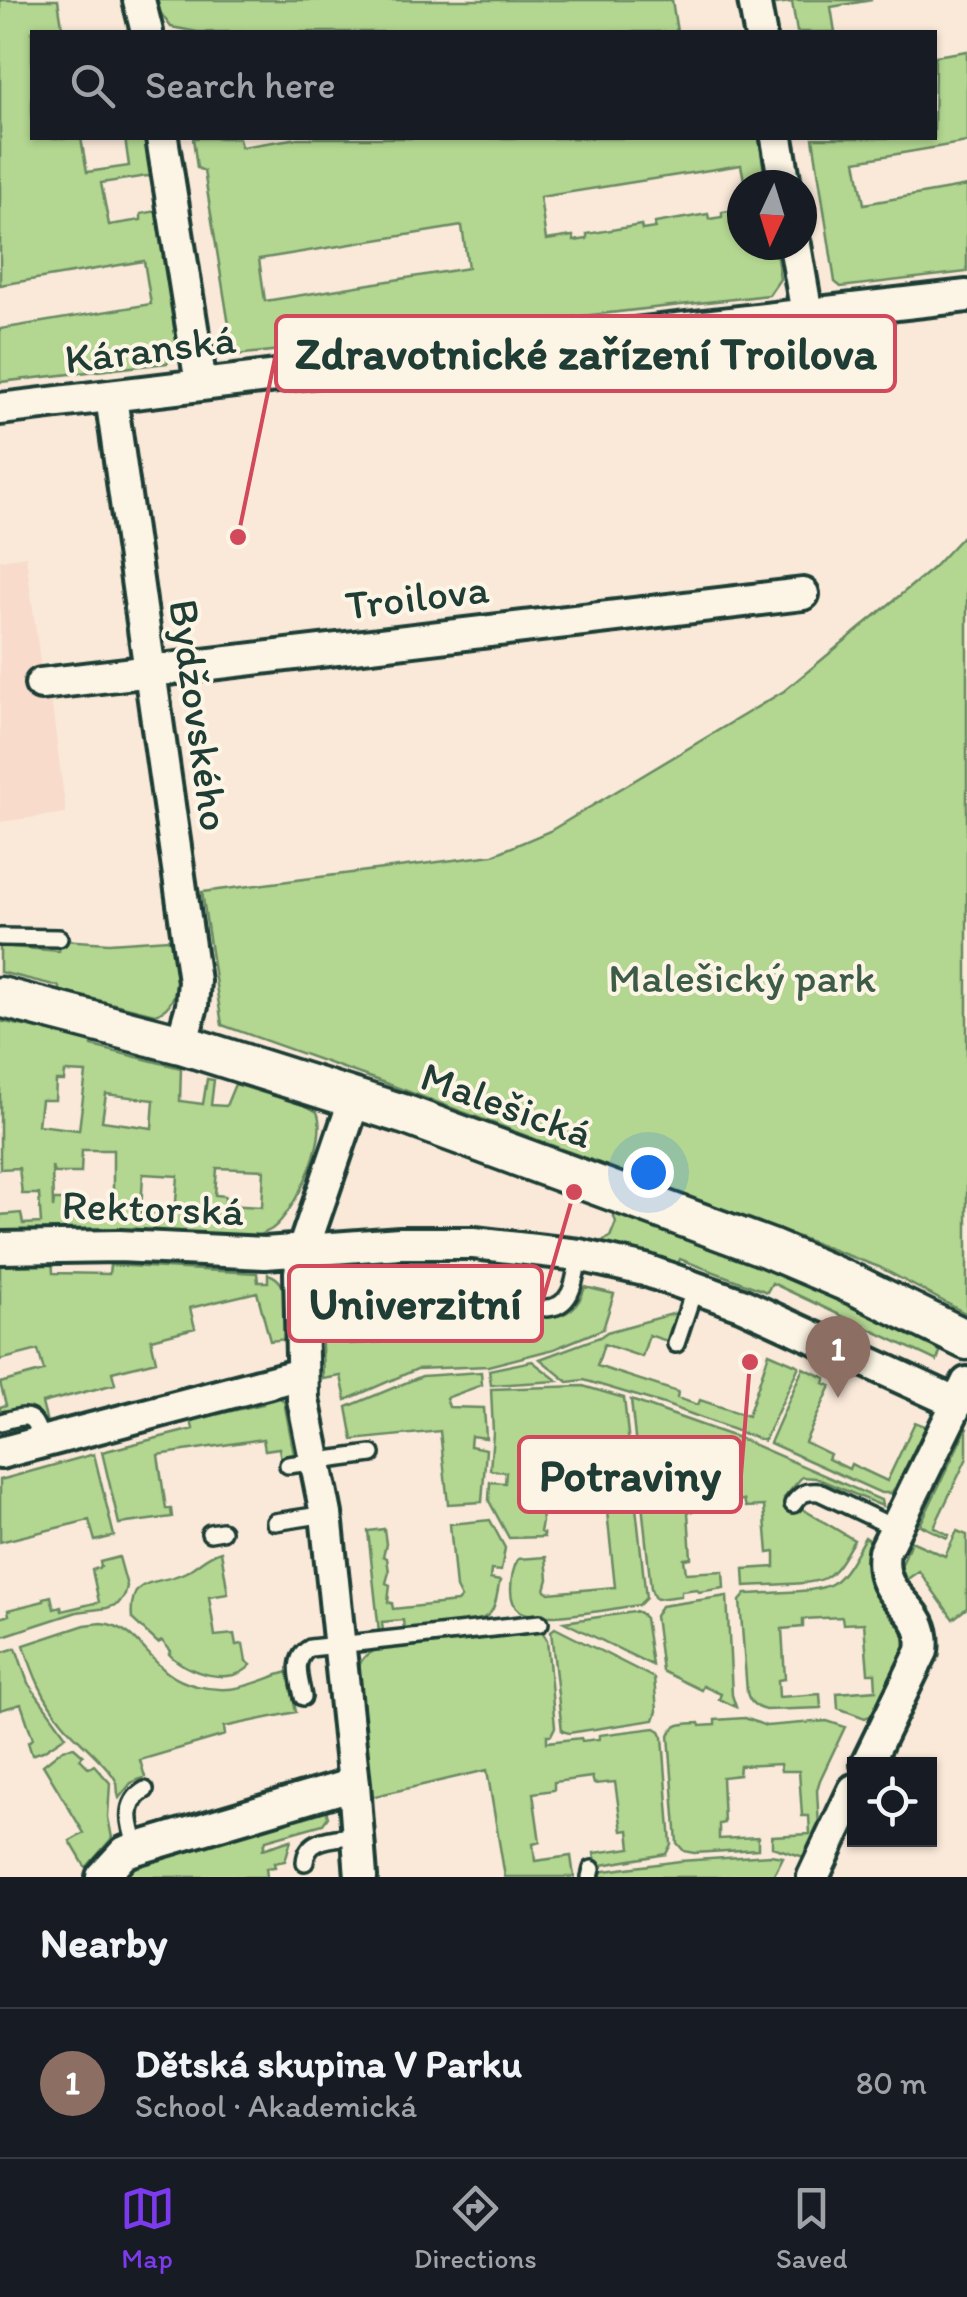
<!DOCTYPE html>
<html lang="en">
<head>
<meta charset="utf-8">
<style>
  :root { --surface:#171b24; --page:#20242c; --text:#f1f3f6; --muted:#9ea1a6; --line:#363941; --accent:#7c3aed }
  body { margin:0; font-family:Itim,sans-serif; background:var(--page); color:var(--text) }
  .controls { position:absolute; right:30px; bottom:30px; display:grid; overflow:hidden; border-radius:0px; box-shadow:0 2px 8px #0004 }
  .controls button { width:90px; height:90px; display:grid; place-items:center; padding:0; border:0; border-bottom:2px solid var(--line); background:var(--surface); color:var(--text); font:50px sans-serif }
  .compass { position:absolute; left:727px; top:170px; width:90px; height:90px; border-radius:50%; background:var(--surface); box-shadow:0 2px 8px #0004; rotate:184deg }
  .you { position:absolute; left:648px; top:1172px; width:35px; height:35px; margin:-25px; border:8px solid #fff; border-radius:50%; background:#1a73e8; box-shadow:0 0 0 15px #1a73e833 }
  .badge { display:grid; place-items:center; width:65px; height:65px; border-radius:50%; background:var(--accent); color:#fff; font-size:32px; font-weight:700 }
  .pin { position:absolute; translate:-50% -82px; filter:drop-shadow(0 2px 5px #0008) }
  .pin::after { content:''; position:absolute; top:52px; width:35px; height:30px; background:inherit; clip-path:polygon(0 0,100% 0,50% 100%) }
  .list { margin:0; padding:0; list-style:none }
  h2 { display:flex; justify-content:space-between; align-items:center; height:130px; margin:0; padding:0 40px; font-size:42px }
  h2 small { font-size:32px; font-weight:400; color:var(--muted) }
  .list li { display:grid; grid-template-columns:65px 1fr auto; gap:30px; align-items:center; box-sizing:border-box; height:150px; padding:0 40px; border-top:2px solid var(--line) }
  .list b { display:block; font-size:38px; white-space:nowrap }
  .list p { margin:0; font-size:32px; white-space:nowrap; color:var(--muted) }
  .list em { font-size:32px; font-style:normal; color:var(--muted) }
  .icon { flex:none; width:55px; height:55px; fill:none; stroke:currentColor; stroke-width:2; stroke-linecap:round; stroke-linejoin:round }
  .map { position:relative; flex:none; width:967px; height:1877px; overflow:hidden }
  .search { position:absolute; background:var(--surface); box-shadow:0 2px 8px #0004; left:30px; right:30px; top:30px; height:110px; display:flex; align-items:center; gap:25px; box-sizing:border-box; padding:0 35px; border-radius:0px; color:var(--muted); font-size:38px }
  .sheet { height:280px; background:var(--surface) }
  nav { display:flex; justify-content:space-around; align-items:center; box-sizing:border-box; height:140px; border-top:2px solid var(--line); background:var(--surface); font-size:28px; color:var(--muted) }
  nav a { display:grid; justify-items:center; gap:5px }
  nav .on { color:var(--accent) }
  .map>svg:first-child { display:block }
</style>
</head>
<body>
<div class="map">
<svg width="967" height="1877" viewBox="0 0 967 1877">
  <rect width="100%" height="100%" fill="#fae9d9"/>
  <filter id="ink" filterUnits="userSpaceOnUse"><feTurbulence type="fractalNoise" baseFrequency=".01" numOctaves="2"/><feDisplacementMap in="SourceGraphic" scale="20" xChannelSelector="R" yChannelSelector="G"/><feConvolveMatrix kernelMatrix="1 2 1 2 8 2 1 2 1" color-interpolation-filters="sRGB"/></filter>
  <g filter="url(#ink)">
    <path fill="#f8dbcb" d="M 26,556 L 41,668 L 28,674 L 46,698 L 51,698 L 66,813 L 0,822 L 0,560 Z"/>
    <path fill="#b3d691" stroke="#698a62" stroke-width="2.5" fill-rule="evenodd" d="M 0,0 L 58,0 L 63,32 L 32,32 L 32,138 L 81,138 L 87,172 L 129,166 L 125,138 L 144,138 L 151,177 L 147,176 L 101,183 L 109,225 L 141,220 L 141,214 L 156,211 L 178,337 L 176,349 L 167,363 L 0,382 L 0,329 L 151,304 L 144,261 L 0,285 Z
      M 151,0 L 672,0 L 677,32 L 198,32 L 171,27 Z
      M 779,0 L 872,0 L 831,7 L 835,32 L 797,32 L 792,2 L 775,4 Z
      M 967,51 L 967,142 L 856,161 L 864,204 L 967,186 L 967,272 L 841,287 L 835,282 L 813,138 L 934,138 L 935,56 Z
      M 193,138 L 239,138 L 241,147 L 298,138 L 759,138 L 766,185 L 745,185 L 741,165 L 540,197 L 546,240 L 573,236 L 574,241 L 587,239 L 587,234 L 641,225 L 642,230 L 655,228 L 655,223 L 708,214 L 709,219 L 722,217 L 722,212 L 742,209 L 742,245 L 775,245 L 780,279 L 769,295 L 236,355 L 233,350 L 204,171 L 197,168 ZM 462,226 L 468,268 L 265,301 L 259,259 Z
      M 967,532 L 967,1314 L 879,1267 L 385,1083 L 222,1025 L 202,892 L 493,855 L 550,831 L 784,691 L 933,568 Z
      M 168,939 L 174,944 C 177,967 183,1006 155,1014 L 61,991 L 58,986 L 0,972 L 0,940 L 13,940 L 13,947 L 59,951 L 61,940 L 109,943 Z
      M 0,1021 L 92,1040 L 92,1046 L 181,1068 L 180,1101 L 203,1104 L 207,1079 L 214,1080 L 211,1105 L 226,1106 L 235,1084 L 307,1106 L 317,1112 C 329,1139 295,1212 272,1229 C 267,1232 262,1234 257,1236 L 119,1231 L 0,1234 L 0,1215 L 21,1213 L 23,1224 L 41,1223 L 39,1194 L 22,1194 L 19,1168 L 0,1169 ZM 65,1072 L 86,1073 L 79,1130 L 38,1125 L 41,1100 L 55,1100 L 56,1081 L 64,1081 ZM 106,1094 L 154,1100 L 152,1128 L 102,1121 ZM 82,1150 L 113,1150 L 113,1207 L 65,1208 L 65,1200 L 54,1200 L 53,1208 L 52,1166 L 54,1173 L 81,1173 ZM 217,1168 L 264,1170 L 262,1207 L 225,1205 L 225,1196 L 215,1195 ZM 143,1174 L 178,1176 L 175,1214 L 141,1212 Z
      M 612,1212 L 776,1272 L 941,1349 L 937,1361 L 772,1283 L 767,1292 L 680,1259 L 676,1268 L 587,1244 L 602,1241 L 610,1237 L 616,1222 Z
      M 52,1255 L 53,1273 L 109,1274 L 110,1265 L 257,1273 L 258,1282 L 268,1282 L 268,1274 C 293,1281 286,1317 287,1339 L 270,1341 L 257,1292 L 190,1308 L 195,1328 L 151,1339 L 156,1361 L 112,1372 L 115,1384 L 42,1403 L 47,1423 C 31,1406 23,1412 0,1416 L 0,1407 L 6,1405 L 0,1383 L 44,1371 L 38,1350 L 0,1360 L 0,1258 Z
      M 341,1279 L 350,1344 L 441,1338 L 442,1318 L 488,1320 L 490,1297 L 538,1303 L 537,1316 C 561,1320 578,1311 585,1287 L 614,1294 L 603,1329 L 554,1349 L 488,1366 L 417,1369 L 346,1400 L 341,1376 L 323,1379 L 320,1285 L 322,1281 Z
      M 676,1313 L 667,1341 L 649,1335 L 642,1357 L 604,1344 L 597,1366 L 678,1392 L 677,1398 L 698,1405 L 700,1400 L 748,1416 L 769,1353 L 799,1366 L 764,1441 L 664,1404 L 584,1380 L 568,1382 L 540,1359 L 600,1337 L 607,1332 Z
      M 532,1361 L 558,1381 L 491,1385 L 489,1370 Z
      M 803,1368 L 826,1378 L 824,1383 L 831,1386 L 805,1442 L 830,1454 L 828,1459 L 849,1469 L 851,1464 L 887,1481 L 915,1422 L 927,1427 L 897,1485 L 891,1493 L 881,1493 L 770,1443 Z
      M 481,1372 L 482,1385 L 446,1398 L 449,1407 L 484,1408 L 486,1438 L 471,1436 L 470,1446 L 486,1449 L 482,1502 L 448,1504 L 440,1431 L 353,1440 L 347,1407 L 422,1376 Z
      M 583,1386 L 624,1398 L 646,1598 L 639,1605 C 613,1608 540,1624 520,1611 C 513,1606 511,1598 511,1590 C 511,1579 513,1568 518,1559 L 546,1557 L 548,1579 L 545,1590 L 549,1593 L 615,1587 L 600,1445 L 535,1452 L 542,1522 L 540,1532 L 543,1533 L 544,1537 L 509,1538 L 489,1501 L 490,1482 L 505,1483 L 506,1472 L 490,1470 L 493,1433 L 491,1389 Z
      M 276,1395 L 284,1401 L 294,1454 L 281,1460 L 279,1448 L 265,1450 L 263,1439 L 158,1455 L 166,1509 L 171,1509 L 172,1517 L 119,1524 L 102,1452 L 193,1429 L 191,1420 L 263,1404 L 263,1399 Z
      M 631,1400 L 741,1439 L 881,1500 L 882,1506 L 816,1478 L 802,1477 L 784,1498 L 854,1540 C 847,1551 838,1571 825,1578 C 809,1586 765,1584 745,1586 L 744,1569 L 775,1567 L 775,1552 L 768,1553 L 764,1506 L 746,1507 L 744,1500 L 707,1502 L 707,1509 L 688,1512 L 691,1558 L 684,1559 L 686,1573 L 723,1571 L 724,1588 L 699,1592 L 697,1589 L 681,1591 L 681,1596 L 657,1599 L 654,1597 L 651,1589 Z
      M 967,1427 L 967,1458 L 934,1527 L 949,1535 L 947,1538 L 920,1525 Z
      M 94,1454 L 114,1536 L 95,1541 L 89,1520 L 0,1542 L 0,1480 Z
      M 490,1520 L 505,1548 L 501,1571 L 491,1570 L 490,1579 L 500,1581 C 497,1591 497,1604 491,1612 C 480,1628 424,1628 404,1630 L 403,1620 L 382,1622 L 383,1632 L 379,1632 L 368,1531 L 384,1529 L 386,1544 L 383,1556 L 387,1558 L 389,1572 L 386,1583 L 390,1585 L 388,1602 L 392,1603 L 393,1609 L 457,1602 L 461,1598 L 456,1588 L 450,1524 Z
      M 957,1531 L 967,1535 L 967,1608 L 953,1619 L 919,1571 L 906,1580 L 901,1567 L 911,1541 L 945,1556 Z
      M 865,1537 L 871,1541 C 871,1553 863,1567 868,1580 C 875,1601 903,1621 906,1641 C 908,1657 882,1698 875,1714 L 865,1718 L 838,1708 L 837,1693 L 876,1690 L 875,1673 L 868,1673 L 864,1623 L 843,1624 L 842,1617 L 803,1619 L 803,1627 L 782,1629 L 785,1679 L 778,1680 L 779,1697 L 820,1694 L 821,1708 L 765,1710 C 755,1707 749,1702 747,1692 L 740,1601 L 746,1594 C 765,1593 819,1593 833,1583 C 847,1573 856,1552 865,1537 Z
      M 221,1551 L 228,1594 L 209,1597 L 215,1636 L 234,1634 L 236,1645 L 243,1644 L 246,1661 L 251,1665 C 232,1687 186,1673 169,1654 L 171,1651 L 162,1641 L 158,1643 L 132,1619 C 128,1573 157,1587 186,1572 C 198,1565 207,1555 221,1551 Z
      M 119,1557 L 127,1586 L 125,1595 L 118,1604 L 107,1608 L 77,1612 L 0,1637 L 0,1618 L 9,1615 L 8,1610 L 44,1601 L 44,1598 L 51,1596 L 54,1609 L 61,1607 L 62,1611 L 99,1602 L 92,1570 L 101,1567 L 100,1562 Z
      M 727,1596 L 732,1695 L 736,1707 L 719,1699 L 721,1694 L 703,1686 L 701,1690 L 662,1671 L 655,1616 L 661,1606 Z
      M 634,1612 L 640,1613 L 645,1618 L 652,1665 L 564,1622 Z
      M 101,1623 C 133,1625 145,1655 168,1673 C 184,1685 207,1690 228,1689 C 248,1688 268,1677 288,1672 L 296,1712 L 224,1727 L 225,1735 L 140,1760 L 145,1777 L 131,1783 L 119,1798 C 117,1793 118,1788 117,1783 C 111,1767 75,1738 63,1723 C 43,1699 33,1674 24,1645 L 85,1625 Z
      M 555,1628 L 654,1678 L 657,1711 L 654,1720 L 569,1733 L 562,1731 L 551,1631 Z
      M 537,1633 L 543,1633 L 547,1640 L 555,1727 L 551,1735 L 547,1735 L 547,1742 L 581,1738 L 582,1741 L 599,1739 L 599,1735 L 655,1728 L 660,1731 L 663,1737 L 671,1844 L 666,1854 L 596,1866 L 594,1853 L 631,1848 L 629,1830 L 622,1831 L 615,1782 L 594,1784 L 592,1777 L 554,1782 L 554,1790 L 533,1793 L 540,1842 L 533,1844 L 535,1861 L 571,1856 L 574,1877 L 505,1877 L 487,1770 L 371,1797 L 358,1675 C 358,1661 365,1654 377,1649 Z
      M 16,1648 L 28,1683 L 66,1736 L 43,1751 L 32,1755 L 28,1742 L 33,1739 L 21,1704 L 0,1710 L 0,1653 Z
      M 745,1718 L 766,1726 L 827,1721 L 845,1727 L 820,1780 L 817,1790 L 819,1828 L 804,1857 L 772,1847 L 772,1836 L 810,1834 L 809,1816 L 802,1816 L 799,1771 L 781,1771 L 780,1764 L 740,1766 L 739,1775 L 722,1777 L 724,1823 L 719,1824 L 719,1839 L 758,1837 L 758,1849 L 694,1853 L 684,1851 L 677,1843 L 669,1735 C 674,1722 687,1724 699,1723 L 700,1726 L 715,1725 L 715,1720 Z
      M 74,1747 L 83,1755 L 80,1759 L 89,1768 L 94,1765 L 110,1783 L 108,1817 L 112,1838 L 86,1868 L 70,1841 L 84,1833 L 43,1765 L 63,1749 Z
      M 326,1810 L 328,1817 L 323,1824 L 266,1840 L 263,1849 L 291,1840 L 285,1861 L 274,1863 L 275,1867 L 266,1868 L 267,1877 L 121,1877 L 132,1866 Z
      M 770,1855 L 783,1857 L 773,1877 L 598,1877 L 597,1872 L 680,1861 Z"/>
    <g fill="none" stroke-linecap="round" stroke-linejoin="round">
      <g stroke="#1f3d34" stroke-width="22">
        <path id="service" d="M 0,937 L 59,938
          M 546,1308 C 574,1307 575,1277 579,1255
          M 676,1344 L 695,1287
          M 0,1422 C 28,1415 33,1411 41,1441
          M 288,1465 L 372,1454
          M 793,1504 C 801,1493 806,1491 819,1492 L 895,1528
          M 275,1522 L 326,1514
          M 210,1533 L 222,1531
          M 303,1697 C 300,1679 291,1659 310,1648 L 540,1623
          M 137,1848 C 130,1827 122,1803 145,1790
          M 305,1862 C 307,1836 336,1839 357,1835
          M 590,1877 L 592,1869"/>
      </g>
      <g stroke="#1f3d34" stroke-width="38">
        <path id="minor" d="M 139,0 L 147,32
          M 754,0 L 760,32
          M 162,138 L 201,384
          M 777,138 L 785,185
          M 795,245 L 807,314
          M 111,397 L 194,981 L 192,1006 L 181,1044
          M 0,409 L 511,348 L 967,296
          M 41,684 L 803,594
          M 0,1248 L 119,1246 L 265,1253 L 400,1243 L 474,1243 L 579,1255 L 645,1270 L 741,1304 L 957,1403
          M 0,1453 L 301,1374
          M 867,1764 L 922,1651 C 929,1603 876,1603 884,1552 L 967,1383
          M 354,1784 L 361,1877
          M 102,1877 L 125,1852 L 354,1784 L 326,1514 L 303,1399 L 300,1273 L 303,1250 L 355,1098
          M 813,1877 L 854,1790"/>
      </g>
      <g stroke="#1f3d34" stroke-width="45">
        <path id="tertiary" d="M 0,997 L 181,1044 L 406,1115 L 768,1248 L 855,1285 L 967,1340"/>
      </g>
      <use href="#service" stroke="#fcf5e5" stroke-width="15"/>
      <use href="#minor" stroke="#fcf5e5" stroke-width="30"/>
      <use href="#tertiary" stroke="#fcf5e5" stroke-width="38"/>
    </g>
  </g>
  <g text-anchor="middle" stroke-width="8" stroke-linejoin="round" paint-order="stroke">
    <g font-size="42" fill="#1f3d34" stroke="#fcf5e5">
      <text transform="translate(150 348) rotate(-7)" y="15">Káranská</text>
      <text transform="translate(417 596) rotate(-7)" y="15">Troilova</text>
      <text transform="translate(200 715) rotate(82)" y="15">Bydžovského</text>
      <text transform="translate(507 1104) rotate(20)" y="15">Malešická</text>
      <text transform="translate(153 1207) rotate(2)" y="15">Rektorská</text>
    </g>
    <g font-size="42" fill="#3d5c47" stroke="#fcf5e5">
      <text x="742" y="992">Malešický park</text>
    </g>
  </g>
  <path fill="none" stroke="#d1495b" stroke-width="4" d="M238 537L276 353M574 1192L542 1303M750 1362L741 1475"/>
  <g fill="#d1495b" stroke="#fcf5e5" stroke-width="4">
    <circle cx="238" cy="537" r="10"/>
    <circle cx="574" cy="1192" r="10"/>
    <circle cx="750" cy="1362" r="10"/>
  </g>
  <g fill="#fcf5e5" stroke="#d1495b" stroke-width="4">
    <rect x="276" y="316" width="619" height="75" rx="10"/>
    <rect x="289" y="1266" width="253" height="75" rx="10"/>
    <rect x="519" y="1437" width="222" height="75" rx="10"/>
  </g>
  <g font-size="45" text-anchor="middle" font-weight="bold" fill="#1f3d34">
    <text x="586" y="369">Zdravotnické zařízení Troilova</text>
    <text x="415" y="1319">Univerzitní</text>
    <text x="630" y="1491">Potraviny</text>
  </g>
</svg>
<div class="controls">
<button><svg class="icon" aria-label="locate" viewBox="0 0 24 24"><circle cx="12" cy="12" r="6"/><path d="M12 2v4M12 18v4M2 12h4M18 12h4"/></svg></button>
</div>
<svg class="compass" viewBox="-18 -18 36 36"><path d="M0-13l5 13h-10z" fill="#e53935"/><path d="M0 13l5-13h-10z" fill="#9ea1a6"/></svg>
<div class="you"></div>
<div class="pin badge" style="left:838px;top:1398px;background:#8d6e63">1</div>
<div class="search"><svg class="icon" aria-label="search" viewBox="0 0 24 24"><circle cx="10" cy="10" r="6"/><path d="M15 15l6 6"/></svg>Search here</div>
</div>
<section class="sheet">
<h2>Nearby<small></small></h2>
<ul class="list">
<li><span class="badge" style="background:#8d6e63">1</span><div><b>Dětská skupina V Parku</b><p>School · Akademická</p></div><em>80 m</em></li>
</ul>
</section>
<nav>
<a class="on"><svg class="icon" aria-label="map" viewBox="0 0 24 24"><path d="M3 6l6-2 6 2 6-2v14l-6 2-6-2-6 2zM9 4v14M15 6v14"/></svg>Map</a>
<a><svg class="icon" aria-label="directions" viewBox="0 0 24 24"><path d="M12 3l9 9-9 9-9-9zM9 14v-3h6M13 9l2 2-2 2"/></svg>Directions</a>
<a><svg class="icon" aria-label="saved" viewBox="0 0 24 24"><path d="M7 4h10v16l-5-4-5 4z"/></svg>Saved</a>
</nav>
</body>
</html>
